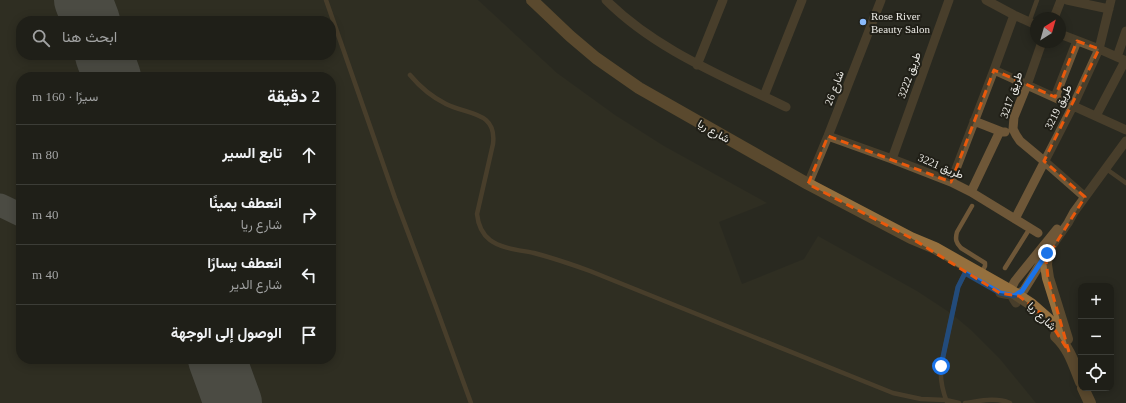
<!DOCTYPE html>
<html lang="ar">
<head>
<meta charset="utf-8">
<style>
  :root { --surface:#1f1f18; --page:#2c2c25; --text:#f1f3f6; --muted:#a1a2a2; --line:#3c3d37 }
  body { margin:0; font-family:"Times New Roman",Vazirmatn,serif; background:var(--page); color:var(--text); direction:rtl }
  .controls { position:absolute; right:12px; bottom:12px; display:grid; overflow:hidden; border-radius:8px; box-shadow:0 2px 10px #0003 }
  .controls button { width:36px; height:36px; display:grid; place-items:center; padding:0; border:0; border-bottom:1px solid var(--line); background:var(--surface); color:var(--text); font:20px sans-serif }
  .compass { position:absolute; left:1030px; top:12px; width:36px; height:36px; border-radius:50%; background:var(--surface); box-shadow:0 2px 10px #0003; rotate:37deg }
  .stop { position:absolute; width:12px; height:12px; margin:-9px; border:3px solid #1a73e8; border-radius:50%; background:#fff }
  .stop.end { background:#1a73e8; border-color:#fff; box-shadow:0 1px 4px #0008 }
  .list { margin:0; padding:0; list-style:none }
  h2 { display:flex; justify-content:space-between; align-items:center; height:52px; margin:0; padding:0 16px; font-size:17px }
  h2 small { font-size:13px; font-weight:400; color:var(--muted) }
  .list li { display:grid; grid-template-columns:26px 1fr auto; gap:12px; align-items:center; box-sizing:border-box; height:60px; padding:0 16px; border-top:1px solid var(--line) }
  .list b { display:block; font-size:15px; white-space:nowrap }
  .list p { margin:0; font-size:13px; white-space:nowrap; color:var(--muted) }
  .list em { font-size:13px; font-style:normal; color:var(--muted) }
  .icon { flex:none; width:22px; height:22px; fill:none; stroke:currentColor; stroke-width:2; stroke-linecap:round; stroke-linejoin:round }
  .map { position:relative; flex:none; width:1126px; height:403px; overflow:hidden; direction:ltr }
  .search { position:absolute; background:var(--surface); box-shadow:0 2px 10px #0003; left:16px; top:16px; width:320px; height:44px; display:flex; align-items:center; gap:10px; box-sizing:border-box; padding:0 14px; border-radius:16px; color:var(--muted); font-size:15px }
  .panel { position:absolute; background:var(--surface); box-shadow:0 2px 10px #0003; left:16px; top:72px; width:320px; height:292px; border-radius:16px; direction:rtl }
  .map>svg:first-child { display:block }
</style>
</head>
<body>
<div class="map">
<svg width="1126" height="403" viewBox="0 0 1126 403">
  <rect width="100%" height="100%" fill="#292920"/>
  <path fill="#353325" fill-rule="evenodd" d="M 0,0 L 478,0 L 557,73 L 615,115 L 664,146 L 767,203 L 719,222 L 742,284 L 804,259 L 818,236 L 917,291 L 952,314 L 971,330 L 1000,359 L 1036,403 L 0,403 ZM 21,21 L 331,21 L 331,55 L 21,55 ZM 21,77 L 331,77 L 331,359 L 21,359 Z"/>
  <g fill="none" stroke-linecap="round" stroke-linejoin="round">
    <path stroke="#74746d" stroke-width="23" d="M 0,205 L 21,215"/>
    <path stroke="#74746d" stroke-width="58" d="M 83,0 L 91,21
      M 104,55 L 112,77
      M 217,359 L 233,403"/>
    <path stroke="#6e5738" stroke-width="4.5" d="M 326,0 L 395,198 L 436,307 L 471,403
      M 1029,22 L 1037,0
      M 410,75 C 420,87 432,97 446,104 C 468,115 497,111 493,144 L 477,214 C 478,224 481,233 490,240 C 502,249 520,250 534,253 C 553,258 571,264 590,271 L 893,393 L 921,399 L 946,400 L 959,403
      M 1105,168 L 1126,183
      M 972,206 L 957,232 C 955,239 956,243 961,248 L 985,263 L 985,266 L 981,274
      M 1005,268 L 1030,228
      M 947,402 C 942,390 940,379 941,366 L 958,287 L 965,273
      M 965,403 C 980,401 995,397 1010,403"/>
    <path stroke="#6e5738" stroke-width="9" d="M 606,0 C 656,50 723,76 786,107
      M 986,0 L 1014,15 L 1036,25
      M 1067,0 L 1109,9
      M 1054,18 L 1061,0
      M 1060,34 L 1099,49 L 1126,61
      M 1042,42 L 1027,85 L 1014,117 L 1013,129 L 1016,135 L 1020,141 L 1044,161 L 1085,197
      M 1117,57 L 1126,31
      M 697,65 L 723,0
      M 994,70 L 1126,130
      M 764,96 L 802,0
      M 1055,97 L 1077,41
      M 1096,116 L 1125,61
      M 974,121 L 1002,132 L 1005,132
      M 828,136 L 892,159 L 951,182 L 971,192 L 1038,233
      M 892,159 L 949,0
      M 951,182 L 994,70 L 1014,15
      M 808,184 L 828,136 L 881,0
      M 971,192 L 1000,131
      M 1015,219 L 1073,106 L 1099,49 L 1111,0
      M 1000,293 C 1009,295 1016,297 1024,290 L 1047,253 L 1068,223 L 1074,212 L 1126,141
      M 1016,303 C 1010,295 1010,289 1015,281 L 1057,229"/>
    <path stroke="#95703e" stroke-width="12" d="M 532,0 L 570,36 L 596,58 L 639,88 L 808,184 L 911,238 L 935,248 L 1011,291 L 1031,304 L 1048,319 L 1060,334 L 1063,341
      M 1047,253 L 1046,265 L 1048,278 L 1067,339
      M 1056,336 C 1070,349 1074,365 1081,382
      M 1083,388 L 1090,403"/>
  </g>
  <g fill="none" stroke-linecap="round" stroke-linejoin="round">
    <path stroke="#1a73e8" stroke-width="5" d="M 941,366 L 958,287 L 965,273 L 1000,293 L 1014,296 L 1022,291 L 1047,253"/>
  </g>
  <path d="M0 0H1126V403H0ZM 1077,41 L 1099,49 L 1044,161 L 1085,197 L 1046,259 L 1048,278 L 1069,352 L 1048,319 L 1019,296 L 1000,293 L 911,238 L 808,184 L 828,136 L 951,182 L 994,70 L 1055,97 Z" fill="#292920" fill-opacity=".55" fill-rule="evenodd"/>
  <path fill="none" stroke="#e8590c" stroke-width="3" stroke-dasharray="8 5" stroke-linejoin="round" d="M 1077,41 L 1099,49 L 1044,161 L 1085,197 L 1046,259 L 1048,278 L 1069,352 L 1048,319 L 1019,296 L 1000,293 L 911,238 L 808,184 L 828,136 L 951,182 L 994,70 L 1055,97 Z"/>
  <circle fill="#89bafc" stroke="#201f17" stroke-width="1.5" cx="863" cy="22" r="4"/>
  <g text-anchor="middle" stroke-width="4" stroke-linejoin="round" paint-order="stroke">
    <g font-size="11" fill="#ecebe6" stroke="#201f17" text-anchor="start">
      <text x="871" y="20">Rose River<tspan x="871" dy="13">Beauty Salon</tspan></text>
    </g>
    <g font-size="11" fill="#ecebe6" stroke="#201f17">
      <text transform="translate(909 75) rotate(-70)" y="4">طريق 3222</text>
      <text transform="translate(834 88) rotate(-69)" y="4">شارع 26</text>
      <text transform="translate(1011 95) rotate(-71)" y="4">طريق 3217</text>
      <text transform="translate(1058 107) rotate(-64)" y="4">طريق 3219</text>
      <text transform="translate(714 131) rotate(30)" y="4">شارع ريا</text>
      <text transform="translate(941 166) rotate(23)" y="4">طريق 3221</text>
      <text transform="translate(1042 316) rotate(44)" y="4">شارع ريا</text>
    </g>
  </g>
</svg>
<div class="controls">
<button>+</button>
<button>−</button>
<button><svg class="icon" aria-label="locate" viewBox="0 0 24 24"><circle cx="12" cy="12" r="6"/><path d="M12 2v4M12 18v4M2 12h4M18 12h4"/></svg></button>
</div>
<svg class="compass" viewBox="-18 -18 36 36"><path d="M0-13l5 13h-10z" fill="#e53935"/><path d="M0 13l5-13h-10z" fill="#a1a2a2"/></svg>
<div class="stop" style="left:941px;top:366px"></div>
<div class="stop end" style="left:1047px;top:253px"></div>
<div class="search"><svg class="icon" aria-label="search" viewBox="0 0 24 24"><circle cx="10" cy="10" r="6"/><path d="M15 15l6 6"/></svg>ابحث هنا</div>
<section class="panel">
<h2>2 دقيقة<small>سيرًا · 160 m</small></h2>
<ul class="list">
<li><svg class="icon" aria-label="ahead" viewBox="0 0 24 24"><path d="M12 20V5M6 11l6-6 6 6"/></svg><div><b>تابع السير</b></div><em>80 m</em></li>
<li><svg class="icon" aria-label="right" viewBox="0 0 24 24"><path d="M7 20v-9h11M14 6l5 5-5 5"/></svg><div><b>انعطف يمينًا</b><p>شارع ريا</p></div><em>40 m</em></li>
<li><svg class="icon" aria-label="left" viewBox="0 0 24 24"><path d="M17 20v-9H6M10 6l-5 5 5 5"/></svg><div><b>انعطف يسارًا</b><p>شارع الدير</p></div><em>40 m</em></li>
<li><svg class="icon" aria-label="arrive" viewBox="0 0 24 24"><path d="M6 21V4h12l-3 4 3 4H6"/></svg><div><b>الوصول إلى الوجهة</b></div></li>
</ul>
</section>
</div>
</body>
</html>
